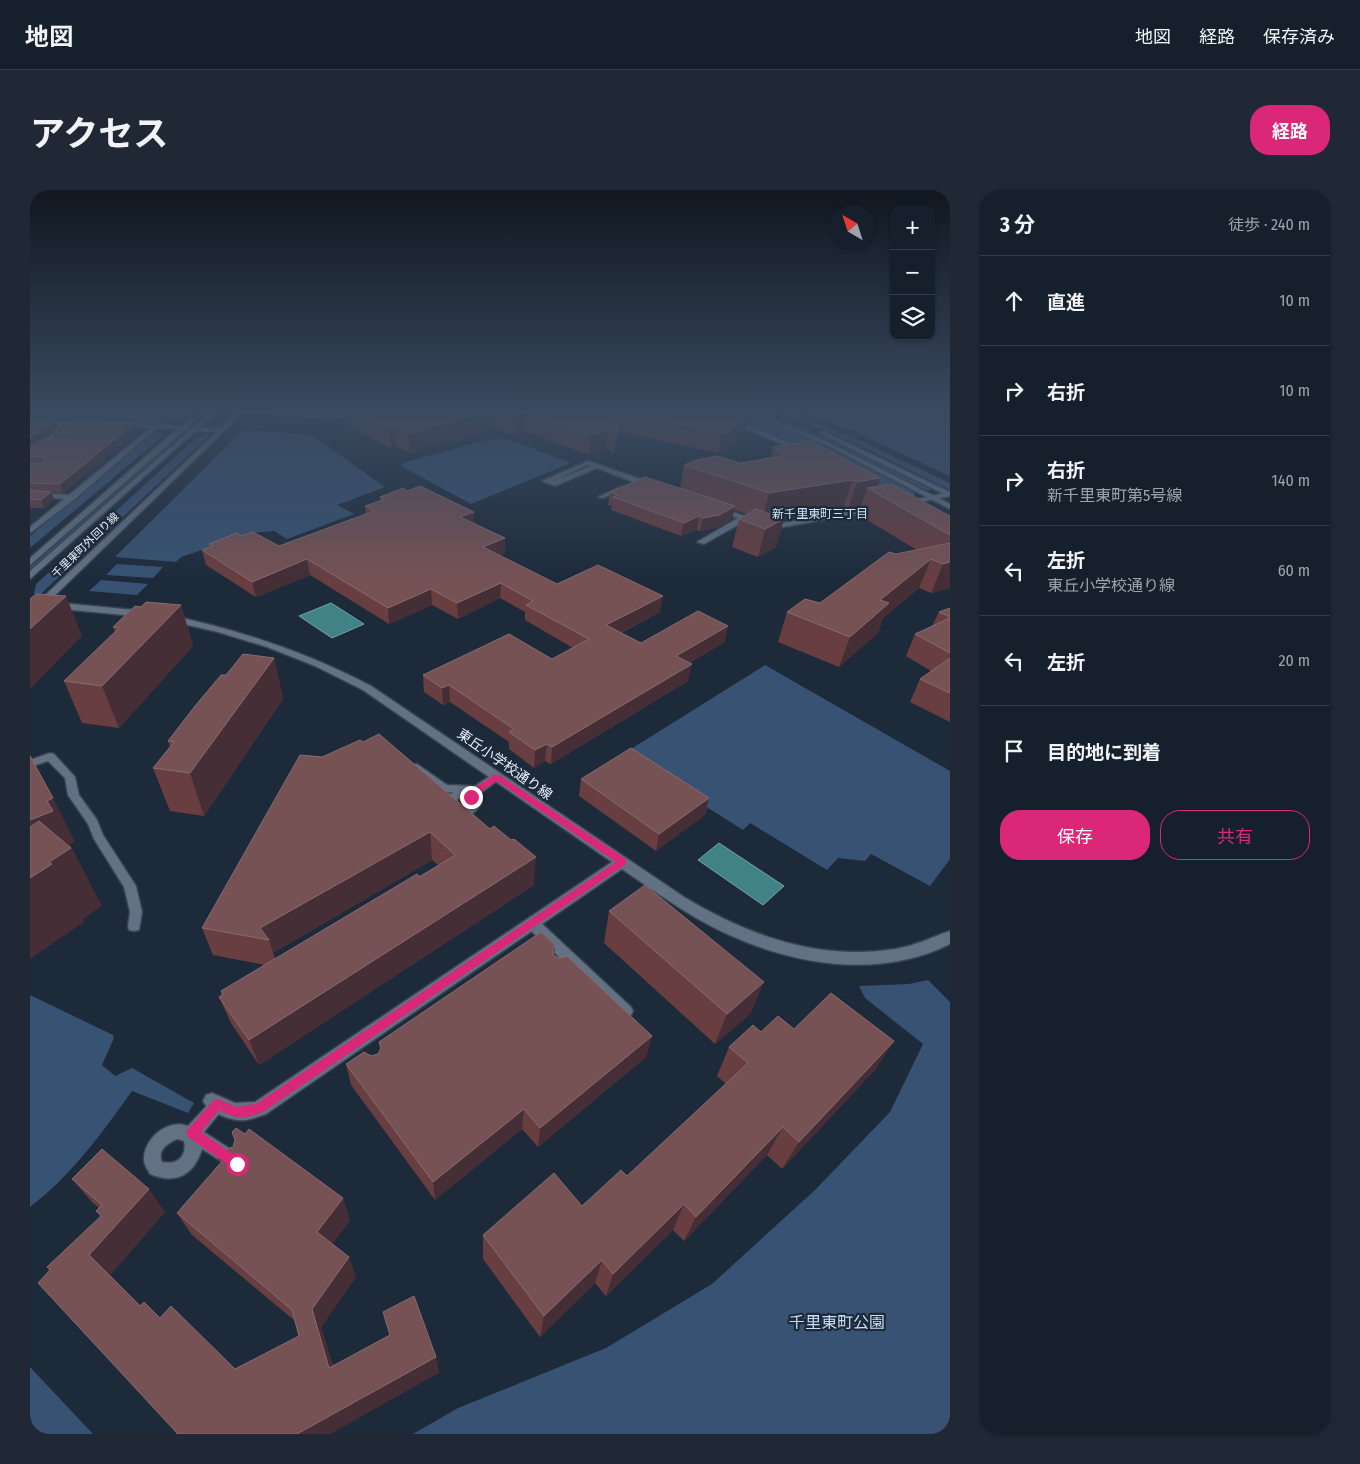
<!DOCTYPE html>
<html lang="ja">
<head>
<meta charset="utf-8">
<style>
  :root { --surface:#16202c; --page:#1f2834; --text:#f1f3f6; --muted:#9ea3a9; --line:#353e48; --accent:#db2777 }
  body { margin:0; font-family:"Fira Sans Condensed","Noto Sans JP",sans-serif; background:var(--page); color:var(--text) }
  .controls { position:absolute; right:15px; top:15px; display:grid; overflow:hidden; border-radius:10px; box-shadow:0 1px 4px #0004 }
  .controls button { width:45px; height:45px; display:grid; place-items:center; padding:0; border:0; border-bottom:1px solid var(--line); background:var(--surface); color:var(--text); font:25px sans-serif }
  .compass { position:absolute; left:800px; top:15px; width:45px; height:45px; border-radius:50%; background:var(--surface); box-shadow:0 1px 4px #0004; rotate:321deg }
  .stop { position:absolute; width:15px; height:15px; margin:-11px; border:4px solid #db2777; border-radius:50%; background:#fff }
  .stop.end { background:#db2777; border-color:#fff; box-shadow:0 1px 5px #0008 }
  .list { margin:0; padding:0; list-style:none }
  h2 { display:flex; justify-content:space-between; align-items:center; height:65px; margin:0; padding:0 20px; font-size:21px }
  h2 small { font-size:16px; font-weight:400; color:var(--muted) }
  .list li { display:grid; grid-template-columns:32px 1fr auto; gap:15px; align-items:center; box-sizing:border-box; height:90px; padding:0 20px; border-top:1px solid var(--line) }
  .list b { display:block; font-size:19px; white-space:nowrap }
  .list p { margin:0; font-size:16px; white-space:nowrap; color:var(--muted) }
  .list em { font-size:16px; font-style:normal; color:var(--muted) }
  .actions { display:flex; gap:10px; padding:15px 20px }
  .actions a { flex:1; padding:11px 0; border:1px solid var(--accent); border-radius:20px; text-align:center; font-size:18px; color:var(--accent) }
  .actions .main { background:var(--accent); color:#fff }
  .icon { flex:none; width:28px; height:28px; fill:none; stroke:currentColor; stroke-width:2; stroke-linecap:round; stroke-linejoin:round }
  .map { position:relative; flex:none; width:920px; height:1244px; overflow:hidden; border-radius:20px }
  header { display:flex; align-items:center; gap:30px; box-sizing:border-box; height:70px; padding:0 25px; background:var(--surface); border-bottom:1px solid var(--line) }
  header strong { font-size:24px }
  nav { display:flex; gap:28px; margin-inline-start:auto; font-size:18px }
  .intro { display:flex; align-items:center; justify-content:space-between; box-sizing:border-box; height:120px; padding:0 30px }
  h1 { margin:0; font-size:35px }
  .button { padding:12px 22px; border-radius:20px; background:var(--accent); color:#fff; font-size:18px; font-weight:700 }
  main { display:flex; gap:30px; padding:0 30px }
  aside { flex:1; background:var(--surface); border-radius:20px; box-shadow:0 1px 4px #0004 }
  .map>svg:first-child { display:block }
</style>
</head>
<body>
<header>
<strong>地図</strong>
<nav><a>地図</a><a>経路</a><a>保存済み</a></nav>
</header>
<div class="intro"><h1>アクセス</h1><a class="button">経路</a></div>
<main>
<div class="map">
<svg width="920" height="1244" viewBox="0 0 920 1244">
  <rect width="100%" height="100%" fill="#1d2a3a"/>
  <path fill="#375273" d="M 0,219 L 164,219 L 153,228 L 132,234 L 0,230 Z
    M 678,219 L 705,219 L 747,235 L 819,267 L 884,302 L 885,306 L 867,308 L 769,256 Z
    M 719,219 L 730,220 L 817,257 L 902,300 L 895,300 L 790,247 Z
    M 742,219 L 750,219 L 831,251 L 920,293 L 920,300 L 825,253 Z
    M 767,219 L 920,219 L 920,286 L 825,242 Z
    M 213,240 L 282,245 L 355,297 L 307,315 L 324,324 L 257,349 L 244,341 L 222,343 L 151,367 L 146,372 L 85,367 Z
    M 122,243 L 133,243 L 133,246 L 0,358 L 0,346 Z
    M 176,244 L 181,244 L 11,404 L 4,404 L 6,394 L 166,248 Z
    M 147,247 L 150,247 L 0,381 L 0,377 Z
    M 470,249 L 484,251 L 541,273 L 441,314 L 371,276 L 373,273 L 452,251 Z
    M 87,374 L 133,377 L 123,388 L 76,385 Z
    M 71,390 L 118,394 L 107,405 L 59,401 Z
    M 735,475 L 920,581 L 920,669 L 900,696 L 841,664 L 835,671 L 808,668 L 797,680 L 720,633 L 713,640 L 593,564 Z
    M 898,790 L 920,812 L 920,1244 L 383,1244 L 428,1218 L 576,1158 L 682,1094 L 785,1000 L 860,922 L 893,854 L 835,808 L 829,796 L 879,794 Z
    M 0,805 L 83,845 L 84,848 L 72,875 L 85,886 L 102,878 L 164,913 L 158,923 L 102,901 C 72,943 41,986 0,1017 Z
    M 0,1177 L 63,1244 L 0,1244 Z"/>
  <path fill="#408286" stroke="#73a3a9" d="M 301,413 L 334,434 L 302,448 L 269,426 Z
    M 689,653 L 754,696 L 733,715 L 668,670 Z"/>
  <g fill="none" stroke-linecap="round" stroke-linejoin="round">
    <g stroke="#394450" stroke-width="3">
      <path id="lane" d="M 212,219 L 302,224 L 349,219 L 365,219 L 302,228 L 210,222 Z
        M 591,297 L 596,298 L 573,308 L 568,307 Z
        M 20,563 L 24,564 L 45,587 L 49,605 L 67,630 L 73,645 L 106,696 L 112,722 L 109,740 L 104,741 L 99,740 L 98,736 L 100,722 L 94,697 L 64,649 L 58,634 L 38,605 L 35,588 L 18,571 L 0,577 L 0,570 Z
        M 387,574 L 417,595 L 445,596 L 463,584 L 471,584 L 472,587 L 451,603 L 442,603 L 445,604 L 452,613 C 443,628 434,628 418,624 L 412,615 L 417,605 L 424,603 L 410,601 L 383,579 L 382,577 L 383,575 ZM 432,608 L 437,610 L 440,613 C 437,620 432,620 426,618 L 424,615 L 426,610 Z
        M 503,729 L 508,730 L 601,817 L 603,821 L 601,825 L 596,827 L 591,825 L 498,738 L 497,734 L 498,730 Z
        M 188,907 L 193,909 L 196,914 L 193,919 L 174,942 L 205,962 L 207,968 L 205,974 L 199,976 L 172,959 C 164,985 146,995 120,984 C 118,980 114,975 114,970 C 113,949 138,928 158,936 L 183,909 ZM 147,949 L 154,951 C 157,967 147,975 132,972 C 127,960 137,954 147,949 Z"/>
    </g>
    <g stroke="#394450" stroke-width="3">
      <path id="street" d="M 211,219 L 217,219 L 14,416 L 8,416 L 8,412 L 187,242 L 165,241 L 163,240 L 163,238 L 191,238 Z
        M 36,235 L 41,236 L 0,265 L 0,260 Z
        M 124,235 L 129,236 L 45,309 L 0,343 L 0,337 L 34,309 L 0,306 L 0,302 L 39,305 Z
        M 558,271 L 625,294 L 626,296 L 619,298 L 567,278 L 525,296 L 512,291 ZM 558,275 L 561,276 L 523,291 Z
        M 918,302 L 920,302 L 920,306 L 875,315 L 871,313 Z
        M 845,316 L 848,316 L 848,320 L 742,339 L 715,331 L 674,354 L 667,352 L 708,328 L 685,321 L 685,317 L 688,317 L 742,335 Z"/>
    </g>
    <g stroke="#394450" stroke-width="3">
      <path id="secondary" d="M 184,219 L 190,219 L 0,389 L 0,381 Z
        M 668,219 L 676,219 L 740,244 L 778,262 L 773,263 Z
        M 709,219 L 717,219 L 800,253 L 920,314 L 920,319 L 796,255 Z
        M 160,229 L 165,230 L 158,236 L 159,239 L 155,240 L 0,375 L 0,368 L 147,239 L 90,237 L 87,235 L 88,234 L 152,236 Z
        M 0,231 L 50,232 L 53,234 L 50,236 L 0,235 Z
        M 791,242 L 795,242 L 920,302 L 920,307 L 791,244 Z
        M 0,410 L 115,421 L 120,424 L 115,427 L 0,416 Z
        M 139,425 C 210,440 276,462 341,496 L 654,707 C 719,746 789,771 865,759 C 885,756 902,747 920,741 L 920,754 C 840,794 742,771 668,729 C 642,714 617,696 592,679 L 236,924 C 230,926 223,929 216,930 C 203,932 179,923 173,911 L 176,905 L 182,903 L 205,913 L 225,912 L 582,672 L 333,500 L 285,476 L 237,457 L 188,442 L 136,430 L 136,426 Z"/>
    </g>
    <use href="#lane" fill="#627183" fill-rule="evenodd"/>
    <use href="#street" fill="#627183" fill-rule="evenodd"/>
    <use href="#secondary" fill="#627183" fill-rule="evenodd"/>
  </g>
  <path fill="#693e40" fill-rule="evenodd" d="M 318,219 L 694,219 L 714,246 L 695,262 L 688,263 L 590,242 L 589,246 L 588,245 L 587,251 L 584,264 L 577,258 L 559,265 L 494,241 L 483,245 L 466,238 L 379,263 L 366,256 L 361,258 L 320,237 Z
    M 0,229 L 28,238 L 105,233 L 108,241 L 33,303 L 21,302 L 24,310 L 14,318 L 0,318 ZM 22,242 L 25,249 L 11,250 Z
    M 743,257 L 850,288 L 847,297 L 920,326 L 920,398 L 901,403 L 889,398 L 853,428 L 848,443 L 809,477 L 748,452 L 757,422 L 790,413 L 866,364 L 887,360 L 829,325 L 831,316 L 818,319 L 814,316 L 747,327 L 754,329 L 746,357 L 728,367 L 702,357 L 709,329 L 717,324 L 704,320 L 702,329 L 686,338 L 670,341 L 667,340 L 651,346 L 581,320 L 582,316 L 578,315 L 580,302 L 650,298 L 654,275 L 711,273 L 741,267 Z
    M 350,307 L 444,333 L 475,363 L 470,365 L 527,394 L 630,422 L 591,443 L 611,453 L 695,452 L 659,473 L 658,491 L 521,574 L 515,571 L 504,578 L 479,559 L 479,552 L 420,512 L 413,515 L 394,502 L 393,485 L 522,469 L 543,458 L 495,430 L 495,422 L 470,408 L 428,429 L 402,415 L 359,434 L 280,385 L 226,407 L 176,375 L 172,360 L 180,357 L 179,354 L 212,346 L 249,356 L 336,324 L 335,316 L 350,311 Z
    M 151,415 L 163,456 L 89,538 L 52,533 L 34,491 L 85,442 L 83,437 L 111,417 Z
    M 920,418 L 920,532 L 880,512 L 890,489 L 901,481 L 876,466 L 885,444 L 902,436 L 909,422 Z
    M 244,468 L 253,509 L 174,626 L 140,621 L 123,578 L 140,557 L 138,551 L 196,485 Z
    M 292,567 L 504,695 L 229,875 L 201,833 L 189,807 L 192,805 L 191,801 L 235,775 L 183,765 L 172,738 ZM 402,670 L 408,675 L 245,769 L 243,763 Z
    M 551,589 L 679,608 L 675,625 L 626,661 L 549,606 Z
    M 579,721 L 721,823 L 685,854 L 574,753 Z
    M 525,755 L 524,766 L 622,846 L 616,867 L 508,957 L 492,939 L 405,1010 L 321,895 L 316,874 L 348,864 L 350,859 L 349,852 Z
    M 764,839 L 864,851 L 844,881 L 752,979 L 737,965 L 654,1051 L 643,1040 L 576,1106 L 565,1093 L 510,1147 L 453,1069 L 453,1045 L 552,1016 L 597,986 L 696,894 L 687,886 L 699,857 L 731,842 Z
    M 184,961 L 320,1030 L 302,1054 L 326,1087 L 291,1137 L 303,1176 L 406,1167 L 409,1183 L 146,1242 L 20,1080 L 71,1026 L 66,1021 L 69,1018 L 62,1012 L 42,989 L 135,1022 L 80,1085 L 111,1116 L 131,1128 L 205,1179 L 269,1146 L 265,1131 L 162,1045 L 147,1023 L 191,973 Z"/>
  <path fill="#452e35" d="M 466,219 L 466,238 L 379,263 L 378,244 Z
    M 524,219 L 541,219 L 541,229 Z
    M 495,222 L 494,241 L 483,245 L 483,226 Z
    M 592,223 L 590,242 L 589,246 L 591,227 Z
    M 718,227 L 714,246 L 695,262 L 688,263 L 692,243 Z
    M 26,230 L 28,238 L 0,258 L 0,248 Z
    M 589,232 L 587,251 L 584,264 L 586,245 Z
    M 105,233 L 108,241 L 33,303 L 30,294 Z
    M 364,237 L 366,256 L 361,258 L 359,238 Z
    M 578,239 L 577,258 L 559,265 L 560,245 Z
    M 850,288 L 845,303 L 837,298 L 831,316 L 818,319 L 827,292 Z
    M 822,290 L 814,316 L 732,330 L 739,303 Z
    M 21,302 L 24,310 L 14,318 L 11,310 Z
    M 705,316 L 702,329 L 686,338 L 670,341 L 673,328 Z
    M 444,322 L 444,336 L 430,327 Z
    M 669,326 L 667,340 L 651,346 L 654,333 Z
    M 754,329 L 746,357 L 728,367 L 735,339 Z
    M 475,348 L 475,363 L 453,372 L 453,357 Z
    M 277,369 L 280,385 L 226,407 L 222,392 Z
    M 901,369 L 889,398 L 853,428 L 848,443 L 809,477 L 820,447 L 850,410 Z
    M 920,372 L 920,398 L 901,403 L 913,374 Z
    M 471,393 L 470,408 L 428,429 L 427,413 Z
    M 401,399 L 402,415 L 359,434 L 358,418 Z
    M 36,406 L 52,446 L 0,499 L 0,439 Z
    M 633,406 L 630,422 L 574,451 L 576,435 Z
    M 151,415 L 163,456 L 89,538 L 72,496 Z
    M 698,436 L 695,452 L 642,482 L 646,466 Z
    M 244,468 L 253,509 L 174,626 L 160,583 Z
    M 662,474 L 658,491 L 521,574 L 522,557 Z
    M 419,495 L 420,512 L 413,515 L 412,498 Z
    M 517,554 L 515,571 L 504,578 L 505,560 Z
    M 23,608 L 45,652 L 40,654 L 72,716 L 53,729 L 54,732 L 0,769 L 0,630 L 17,611 Z
    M 679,608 L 675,625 L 626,661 L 629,644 Z
    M 400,642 L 402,670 L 243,763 L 239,750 L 230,738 Z
    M 506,667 L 504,695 L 229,875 L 219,850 Z
    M 734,792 L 721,823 L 685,854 L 697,824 Z
    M 622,846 L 616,867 L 508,957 L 510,938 Z
    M 864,851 L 844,881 L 752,979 L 769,952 Z
    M 494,919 L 492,939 L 405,1010 L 403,992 Z
    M 753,937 L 737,965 L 654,1051 L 666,1027 Z
    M 119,999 L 135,1022 L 80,1085 L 129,1134 L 59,1065 Z
    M 313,1008 L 320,1030 L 296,1063 L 287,1042 Z
    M 654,1014 L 643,1040 L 576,1106 L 583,1084 Z
    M 319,1067 L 326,1087 L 291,1137 L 308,1194 L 299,1178 L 282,1119 Z
    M 572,1070 L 565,1093 L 510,1147 L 514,1126 Z
    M 406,1167 L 409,1183 L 300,1244 L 267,1244 Z"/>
  <path fill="#765254" stroke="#886b6f" d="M 319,219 L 524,219 L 546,225 L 547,221 L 543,219 L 544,219 L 589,232 L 586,245 L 578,239 L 560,245 L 495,222 L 483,226 L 466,219 L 378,244 L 364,237 L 359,238 Z
    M 567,219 L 694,219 L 718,227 L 699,242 L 692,243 L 592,223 L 591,227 Z
    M 0,229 L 26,230 L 0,248 Z
    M 38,231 L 105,233 L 30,294 L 0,293 L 0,273 L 11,274 L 16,270 L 14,268 L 0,266 L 0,257 L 13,249 L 45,249 L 45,246 L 42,244 L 22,242 Z
    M 781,251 L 850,288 L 827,292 L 822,290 L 739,303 L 654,275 L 666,270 L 687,266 L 711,273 L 756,265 L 743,257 Z
    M 615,287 L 705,316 L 689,325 L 673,328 L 669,326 L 654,333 L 583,307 L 588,305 L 580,302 Z
    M 861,294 L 920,326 L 920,345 L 837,298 Z
    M 390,296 L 444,322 L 430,327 L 475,348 L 453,357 L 527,394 L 568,375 L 633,406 L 576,435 L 611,453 L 668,421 L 698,436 L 646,466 L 662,474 L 522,557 L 517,554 L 505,560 L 479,542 L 484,539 L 419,495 L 412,498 L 393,485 L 479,444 L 522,469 L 559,449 L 496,415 L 503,411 L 471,393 L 427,413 L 401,399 L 358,418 L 277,369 L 222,392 L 172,360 L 183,356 L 179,354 L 207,343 L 212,346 L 223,342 L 249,356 L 344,321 L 335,316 L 355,309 L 350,307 L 373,298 L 377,301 Z
    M 0,300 L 21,302 L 11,310 L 0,309 Z
    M 726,319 L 754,329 L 735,339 L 709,329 Z
    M 920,353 L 920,372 L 913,374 L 901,369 L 850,410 L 859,413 L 820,447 L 757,422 L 775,409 L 790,413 L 859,362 L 866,364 Z
    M 6,404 L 36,406 L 0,439 L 0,409 Z
    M 116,412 L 151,415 L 72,496 L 34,491 L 89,438 L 83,437 L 105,416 L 111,417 Z
    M 920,418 L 920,427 L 909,422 Z
    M 920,428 L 920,463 L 885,444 Z
    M 213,464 L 244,468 L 160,583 L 123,578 L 144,552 L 138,551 L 165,516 L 191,485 L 196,485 Z
    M 920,468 L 920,503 L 890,489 Z
    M 349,544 L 460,639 L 464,636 L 481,650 L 484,649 L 506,667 L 219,850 L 189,807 L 193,804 L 191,801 L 387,684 L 390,687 L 425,665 L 400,642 L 230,738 L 239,750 L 172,738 L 270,565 L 292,567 L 330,550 L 333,552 Z
    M 601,558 L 679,608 L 629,644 L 551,589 Z
    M 0,566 L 23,608 L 17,611 L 23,621 L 0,630 Z
    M 9,631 L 41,658 L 19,672 L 22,674 L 0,688 L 0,637 Z
    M 615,695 L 734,792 L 697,824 L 579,721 Z
    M 511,742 L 525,755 L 522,760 L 524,766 L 529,768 L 537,766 L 622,846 L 510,938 L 494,919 L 403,992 L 316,874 L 334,862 L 341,866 L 348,864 L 351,858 L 349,852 Z
    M 801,803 L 864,851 L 769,952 L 753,937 L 666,1027 L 654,1014 L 583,1084 L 572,1070 L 514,1126 L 453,1045 L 524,983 L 552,1016 L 591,980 L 597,986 L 718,873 L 699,857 L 723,835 L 731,842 L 748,826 L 764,839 Z
    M 206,938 L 215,944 L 219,939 L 313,1008 L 287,1042 L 319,1067 L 282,1119 L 299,1178 L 360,1145 L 353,1122 L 384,1106 L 406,1167 L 267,1244 L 147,1244 L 146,1242 L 8,1093 L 20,1080 L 17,1077 L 71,1026 L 66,1021 L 72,1015 L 42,989 L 72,959 L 119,999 L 59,1065 L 110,1116 L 114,1112 L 130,1128 L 141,1116 L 205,1179 L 269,1146 L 262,1120 L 147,1023 L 194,969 L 184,961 L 188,957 L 195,960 L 203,957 L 205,950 L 202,942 Z"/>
  <linearGradient id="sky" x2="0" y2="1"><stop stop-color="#101720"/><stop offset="0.56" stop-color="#3a4a60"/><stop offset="1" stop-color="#3a4a60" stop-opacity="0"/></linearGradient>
  <rect width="920" height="393" fill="url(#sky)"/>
  <path fill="#db2777" d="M 464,585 L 469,585 L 596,669 L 596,674 L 233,922 C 214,929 208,930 189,920 L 171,942 L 211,970 L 213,974 L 211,978 L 207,980 L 203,978 L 158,947 L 156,943 L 158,939 L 184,910 L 188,909 L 206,917 L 226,914 L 586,672 L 467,591 L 451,601 L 449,615 L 443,615 L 437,607 L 438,605 L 443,604 L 444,598 Z"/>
  <g text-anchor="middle" stroke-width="4.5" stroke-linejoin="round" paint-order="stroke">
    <g font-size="11" fill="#e9f1fc" stroke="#1d2a3a">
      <text transform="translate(55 355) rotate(-44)" y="4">千里東町外回り線</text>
    </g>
    <g font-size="12" fill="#d3e4f8" stroke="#1d2a3a">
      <text x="790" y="328">新千里東町三丁目</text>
    </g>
    <g font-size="14" fill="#e9f1fc" stroke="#1d2a3a">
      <text transform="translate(475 574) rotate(35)" y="5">東丘小学校通り線</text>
    </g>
    <g font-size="16" fill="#c9ddf5" stroke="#1d2a3a">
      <text x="807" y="1138">千里東町公園</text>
    </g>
  </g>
</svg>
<div class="controls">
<button>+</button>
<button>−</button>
<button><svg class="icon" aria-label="layers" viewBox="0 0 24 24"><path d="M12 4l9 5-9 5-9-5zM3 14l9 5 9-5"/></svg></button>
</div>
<svg class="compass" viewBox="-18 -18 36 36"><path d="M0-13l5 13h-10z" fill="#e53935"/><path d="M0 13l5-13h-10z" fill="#9ea3a9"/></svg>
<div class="stop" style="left:207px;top:974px"></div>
<div class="stop end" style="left:441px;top:607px"></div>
</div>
<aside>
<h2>3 分<small>徒歩 · 240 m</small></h2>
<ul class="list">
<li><svg class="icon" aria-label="ahead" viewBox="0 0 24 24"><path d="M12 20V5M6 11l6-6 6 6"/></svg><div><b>直進</b></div><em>10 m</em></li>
<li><svg class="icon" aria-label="right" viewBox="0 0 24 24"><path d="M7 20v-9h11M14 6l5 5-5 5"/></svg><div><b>右折</b></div><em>10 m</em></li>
<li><svg class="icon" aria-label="right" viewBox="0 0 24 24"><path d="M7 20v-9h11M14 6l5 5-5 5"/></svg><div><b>右折</b><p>新千里東町第5号線</p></div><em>140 m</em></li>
<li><svg class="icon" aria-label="left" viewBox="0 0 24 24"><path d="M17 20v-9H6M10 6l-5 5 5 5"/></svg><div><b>左折</b><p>東丘小学校通り線</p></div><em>60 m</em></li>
<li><svg class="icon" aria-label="left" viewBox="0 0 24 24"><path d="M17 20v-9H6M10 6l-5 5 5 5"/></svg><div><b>左折</b></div><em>20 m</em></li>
<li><svg class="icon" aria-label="arrive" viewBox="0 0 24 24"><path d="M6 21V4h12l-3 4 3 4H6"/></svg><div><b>目的地に到着</b></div></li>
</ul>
<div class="actions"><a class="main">保存</a><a>共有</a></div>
</aside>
</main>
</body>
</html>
